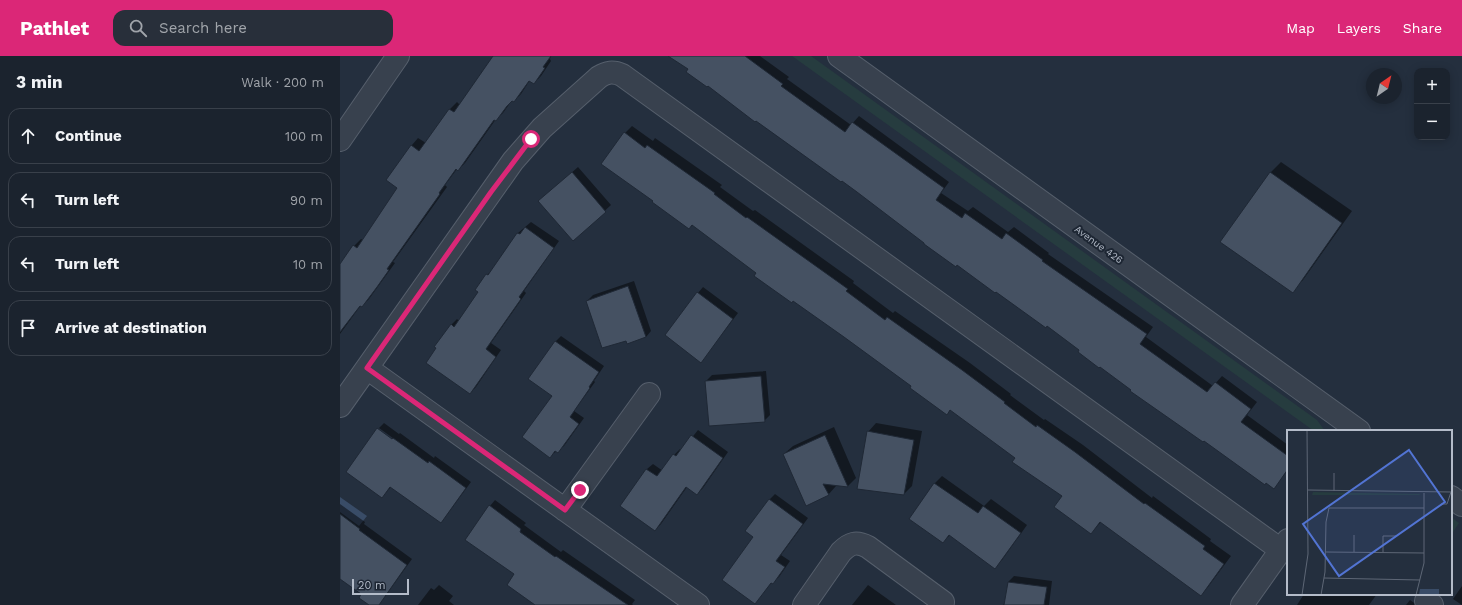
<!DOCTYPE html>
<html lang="en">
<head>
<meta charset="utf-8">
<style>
  :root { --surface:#1b232e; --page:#282f3a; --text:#f1f3f6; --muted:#a0a4aa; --line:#39404a; --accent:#db2777 }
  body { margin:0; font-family:"Work Sans",sans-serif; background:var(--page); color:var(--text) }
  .controls { position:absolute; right:12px; top:12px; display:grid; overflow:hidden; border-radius:8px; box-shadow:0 2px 10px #0003 }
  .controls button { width:36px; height:36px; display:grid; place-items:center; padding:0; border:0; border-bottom:1px solid var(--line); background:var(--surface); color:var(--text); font:20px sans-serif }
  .compass { position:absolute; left:1026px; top:12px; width:36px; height:36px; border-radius:50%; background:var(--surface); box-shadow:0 2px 10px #0003; rotate:35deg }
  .scale { position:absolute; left:12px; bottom:10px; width:57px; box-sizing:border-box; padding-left:4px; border:2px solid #b4bcc9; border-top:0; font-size:11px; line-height:14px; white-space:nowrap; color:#b4bcc9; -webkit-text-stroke:3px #1d2633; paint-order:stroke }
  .stop { position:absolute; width:12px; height:12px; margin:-9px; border:3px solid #db2777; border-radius:50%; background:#fff }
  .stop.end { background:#db2777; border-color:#fff; box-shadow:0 1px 4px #0008 }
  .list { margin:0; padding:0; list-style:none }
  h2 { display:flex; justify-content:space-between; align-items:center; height:52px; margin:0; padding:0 16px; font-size:17px }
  h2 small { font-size:13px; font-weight:400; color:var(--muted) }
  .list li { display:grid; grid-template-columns:26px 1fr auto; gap:12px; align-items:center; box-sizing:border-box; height:56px; margin:0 8px 8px; padding:0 8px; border:1px solid var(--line); border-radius:12px }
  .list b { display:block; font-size:15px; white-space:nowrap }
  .list em { font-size:13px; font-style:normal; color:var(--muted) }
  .icon { flex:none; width:22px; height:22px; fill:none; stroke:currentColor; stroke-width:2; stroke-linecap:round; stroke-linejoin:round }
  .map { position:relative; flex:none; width:1122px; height:549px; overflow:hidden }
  header { display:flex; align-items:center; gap:24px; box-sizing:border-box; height:56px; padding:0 20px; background:var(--accent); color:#fff }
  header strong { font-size:19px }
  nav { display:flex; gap:22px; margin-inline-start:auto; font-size:14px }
  .search { width:280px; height:36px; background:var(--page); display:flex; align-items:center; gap:10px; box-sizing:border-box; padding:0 14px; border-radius:12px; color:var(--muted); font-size:15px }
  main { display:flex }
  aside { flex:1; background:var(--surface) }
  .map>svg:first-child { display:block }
</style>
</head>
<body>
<header>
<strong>Pathlet</strong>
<div class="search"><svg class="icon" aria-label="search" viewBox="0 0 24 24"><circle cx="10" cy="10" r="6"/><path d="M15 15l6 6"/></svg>Search here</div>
<nav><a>Map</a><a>Layers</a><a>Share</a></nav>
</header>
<main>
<aside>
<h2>3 min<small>Walk · 200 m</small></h2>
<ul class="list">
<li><svg class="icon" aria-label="ahead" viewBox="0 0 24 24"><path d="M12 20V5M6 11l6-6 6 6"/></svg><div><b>Continue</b></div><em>100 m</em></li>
<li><svg class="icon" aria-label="left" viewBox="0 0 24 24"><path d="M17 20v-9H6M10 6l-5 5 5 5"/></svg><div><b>Turn left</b></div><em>90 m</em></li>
<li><svg class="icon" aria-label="left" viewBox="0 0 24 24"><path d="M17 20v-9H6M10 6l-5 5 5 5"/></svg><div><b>Turn left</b></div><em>10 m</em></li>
<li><svg class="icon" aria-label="arrive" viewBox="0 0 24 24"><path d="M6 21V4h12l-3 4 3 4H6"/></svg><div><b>Arrive at destination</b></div></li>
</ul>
</aside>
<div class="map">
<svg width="1122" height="549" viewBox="0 0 1122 549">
  <rect width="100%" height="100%" fill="#242f3e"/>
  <path fill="#263c3f" d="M 452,0 L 471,0 L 977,364 L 985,375 L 974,375 Z
    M 1111,461 L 1119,467 L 1113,476 L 1111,475 Z"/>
  <path fill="#394c67" d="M 0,441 L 27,460 L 19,470 L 0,456 Z"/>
  <path fill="#0007" d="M 154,0 L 211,0 L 210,3 L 211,5 L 201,20 L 194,27 L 190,24 L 181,38 L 174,45 L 172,44 L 163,57 L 156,63 L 125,107 L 118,114 L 117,113 L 105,129 L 107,131 L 53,206 L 55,207 L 29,243 L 22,250 L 21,249 L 0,278 L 0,209 L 14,190 L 21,183 L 23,184 L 58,132 L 47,124 L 72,89 L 78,82 L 86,87 L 110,53 L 117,46 L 120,49 Z
    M 330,0 L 420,0 L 449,21 L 447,23 L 511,69 L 519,60 L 609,126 L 601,137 L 628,155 L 633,151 L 668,176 L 674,171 L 709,197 L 708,198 L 813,271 L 806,281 L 873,330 L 882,320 L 917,346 L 907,359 L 948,389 L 948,414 L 934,431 L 793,334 L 741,294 L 350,12 Z
    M 292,70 L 313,85 L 315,82 L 382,129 L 380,131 L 413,155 L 415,154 L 514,225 L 513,227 L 553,257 L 555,255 L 630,307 L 671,338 L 670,339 L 704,364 L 705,363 L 743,389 L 812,442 L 813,440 L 871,483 L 870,485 L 891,500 L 868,531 L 861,539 L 762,465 L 751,477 L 723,440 L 676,401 L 611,354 L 607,357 L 572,330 L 353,169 L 349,172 L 314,144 L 285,77 Z
    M 941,106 L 1012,155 L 963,224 L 952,235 L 930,117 Z
    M 238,111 L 271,149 L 233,184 L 205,140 Z
    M 191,166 L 219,185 L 184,235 L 186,237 L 151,287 L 161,294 L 136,331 L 130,337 L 111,269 L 117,263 L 119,265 L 139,236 L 147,219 L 153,213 L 178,177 Z
    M 294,225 L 311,275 L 306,281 L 286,283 L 247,245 L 253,239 Z
    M 363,231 L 398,257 L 361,306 L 358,237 Z
    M 221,280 L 264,310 L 254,325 L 255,326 L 234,355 L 244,362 L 224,390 L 210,400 L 215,286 Z
    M 426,315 L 430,359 L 424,365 L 366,325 L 372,319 Z
    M 44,367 L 59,378 L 60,377 L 94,402 L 95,400 L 131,426 L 106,460 L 101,466 L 51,431 L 42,441 L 57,385 L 39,372 Z
    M 536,367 L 582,375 L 572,430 L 564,438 L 528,376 Z
    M 494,371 L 516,422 L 508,430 L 496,429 L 496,430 L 488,439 L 444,398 L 453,390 Z
    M 358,374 L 388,396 L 363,432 L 357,438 L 347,431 L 321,468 L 315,474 L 281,450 L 307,413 L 313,408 L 323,415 L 334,399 L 340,393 L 342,394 Z
    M 602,420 L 644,450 L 651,443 L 687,469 L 662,504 L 655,511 L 610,479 L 603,486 L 570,463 L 595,427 Z
    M 435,438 L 468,462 L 441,499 L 450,505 L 439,521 L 432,526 L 415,547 L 415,481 L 407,475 L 430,443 Z
    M 155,444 L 186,467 L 184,469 L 221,496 L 223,494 L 295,544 L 292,548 L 293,549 L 197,549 L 176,518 L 150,450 Z
    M 0,448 L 25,466 L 24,468 L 72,503 L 39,549 L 34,549 L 23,538 L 0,522 Z
    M 674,520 L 712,525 L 709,549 L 663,549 L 666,546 L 668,526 Z
    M 99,529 L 113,540 L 109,545 L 114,549 L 78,549 L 91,532 L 94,534 Z
    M 528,529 L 556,549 L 512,549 Z
    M 1122,530 L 1122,549 L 1113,543 Z
    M 964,538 L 1037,538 L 1029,549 L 957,549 Z
    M 1070,544 L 1077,549 L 1066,549 Z"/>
  <path fill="#455162" stroke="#1f2835" d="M 153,0 L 211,0 L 203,11 L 205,12 L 194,28 L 189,25 L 174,46 L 172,45 L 167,50 L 156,65 L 154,64 L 118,115 L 116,113 L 99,137 L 100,138 L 47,213 L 49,214 L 37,231 L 22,251 L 20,250 L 0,276 L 0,208 L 13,189 L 17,192 L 57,132 L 46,124 L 71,89 L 79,95 L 109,53 L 114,56 Z
    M 328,0 L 405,0 L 443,28 L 441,30 L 505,76 L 512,66 L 604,132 L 596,144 L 622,162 L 625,157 L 662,183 L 666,177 L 703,204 L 702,205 L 807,278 L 800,288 L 867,336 L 875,326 L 911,353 L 901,366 L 948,400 L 948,413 L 934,433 L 926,427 L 925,429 L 864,385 L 863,386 L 790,335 L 791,334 L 760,311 L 759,312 L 738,296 L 739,294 L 707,270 L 706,272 L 656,236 L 655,237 L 617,209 L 616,211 L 584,188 L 584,187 L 517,136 L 502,125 L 501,126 L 416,65 L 415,66 L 368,30 L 367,31 L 346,16 L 348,13 Z
    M 284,76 L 305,92 L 307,89 L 375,137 L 374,138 L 406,162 L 407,161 L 508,233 L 506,235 L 545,264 L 547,261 L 622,314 L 665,346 L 664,347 L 696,371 L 697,369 L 735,396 L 804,448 L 805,447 L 865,490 L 863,493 L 884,508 L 861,540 L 760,466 L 751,478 L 714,451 L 722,440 L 672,406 L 675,402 L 610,354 L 607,359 L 570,332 L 571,330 L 504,281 L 453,245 L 452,247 L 414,220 L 416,217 L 352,169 L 349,173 L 312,146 L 313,145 L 261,108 Z
    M 232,116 L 266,156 L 233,185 L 198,145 Z
    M 930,116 L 1002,167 L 953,237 L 880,186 Z
    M 185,171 L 214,192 L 179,241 L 181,243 L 146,293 L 156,301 L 130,338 L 86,307 L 96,292 L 94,291 L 111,268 L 114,271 L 138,236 L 135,234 L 146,218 L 148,219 L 177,177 L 180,178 Z
    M 288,230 L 306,281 L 287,288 L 286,285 L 262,292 L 246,245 Z
    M 357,236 L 393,263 L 361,307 L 325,279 Z
    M 215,285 L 259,316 L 249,331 L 250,332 L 230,361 L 239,368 L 218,397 L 215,395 L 210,402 L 182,381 L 212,340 L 188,323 Z
    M 421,320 L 425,366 L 369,370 L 365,325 Z
    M 37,372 L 52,383 L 53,382 L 88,407 L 89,405 L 126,432 L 101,467 L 50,431 L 42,442 L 6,416 Z
    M 527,375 L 574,384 L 564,439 L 517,433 Z
    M 351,379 L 383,402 L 357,439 L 346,431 L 315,475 L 280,450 L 306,413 L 317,420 L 333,398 L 336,400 Z
    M 485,379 L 508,431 L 483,428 L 489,439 L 466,450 L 443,398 Z
    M 594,427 L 638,457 L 643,450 L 681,477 L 655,513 L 609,479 L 603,487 L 569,463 Z
    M 429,443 L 463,468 L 436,505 L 445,511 L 433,528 L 431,527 L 415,548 L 382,524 L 413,481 L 405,475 Z
    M 149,449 L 181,473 L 180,476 L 215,501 L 216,500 L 288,549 L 195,549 L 167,529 L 174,518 L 125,484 Z
    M 0,458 L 20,473 L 19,474 L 67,509 L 39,549 L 29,549 L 19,542 L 21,538 L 0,523 Z
    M 668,526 L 707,531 L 704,549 L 664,549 Z"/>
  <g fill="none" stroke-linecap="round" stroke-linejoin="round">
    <g stroke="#565f6c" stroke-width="24">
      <path id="minor" d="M 499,0 L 1019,375
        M 0,84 L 58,0
        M 27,312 L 358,549
        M 0,350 L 173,105 L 202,72 L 259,21 C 267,16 273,15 282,19 L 941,494
        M 1111,441 L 1122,449
        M 225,454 L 309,338
        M 1086,545 L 1092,549
        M 464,549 L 501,496 C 510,487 516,485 528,491 L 603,546
        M 902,549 L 948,484"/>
    </g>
    <use href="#minor" stroke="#38414e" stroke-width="22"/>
  </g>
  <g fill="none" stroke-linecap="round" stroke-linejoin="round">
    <path stroke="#db2777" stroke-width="5" d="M 191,83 L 151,136 L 27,312 L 225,454 L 240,434"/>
  </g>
  <g text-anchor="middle" stroke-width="4" stroke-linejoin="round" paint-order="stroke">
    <g font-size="10" fill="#b4bcc9" stroke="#1d2633">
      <text transform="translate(759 188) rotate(36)" y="4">Avenue 426</text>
    </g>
  </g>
  <g transform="translate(947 374)">
    <rect width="165" height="165" fill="#242f3e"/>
    <path d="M 26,62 L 132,64 L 134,65 L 25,65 Z" fill="#263c3f"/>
    <path d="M 133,159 L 152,159 L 152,165 L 132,165 Z" fill="#394c67"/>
    <path fill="none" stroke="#5e6776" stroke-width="1" d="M 21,60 L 165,62M 47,61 L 47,43M 154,74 L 160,74 L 164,62M 39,122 L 137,123M 67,122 L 67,105M 96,122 L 96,106 L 109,106M 37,148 L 133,150M 15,165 L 21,124 L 20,0M 34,165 L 38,142 L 39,92 L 42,78 L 137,78M 129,165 L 137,133 L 137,63"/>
    <path fill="#5274d3" fill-opacity="0.15" stroke="#5274d3" stroke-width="2" d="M 122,20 L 158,72 L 52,146 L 16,94 Z"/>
    <rect width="165" height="165" fill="none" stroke="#b4bcc9" stroke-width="2"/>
  </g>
</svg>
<div class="controls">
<button>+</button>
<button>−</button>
</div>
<svg class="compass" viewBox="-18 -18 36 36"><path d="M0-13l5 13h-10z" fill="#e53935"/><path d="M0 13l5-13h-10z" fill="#a0a4aa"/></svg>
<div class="scale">20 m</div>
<div class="stop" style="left:191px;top:83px"></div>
<div class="stop end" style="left:240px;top:434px"></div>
</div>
</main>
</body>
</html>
